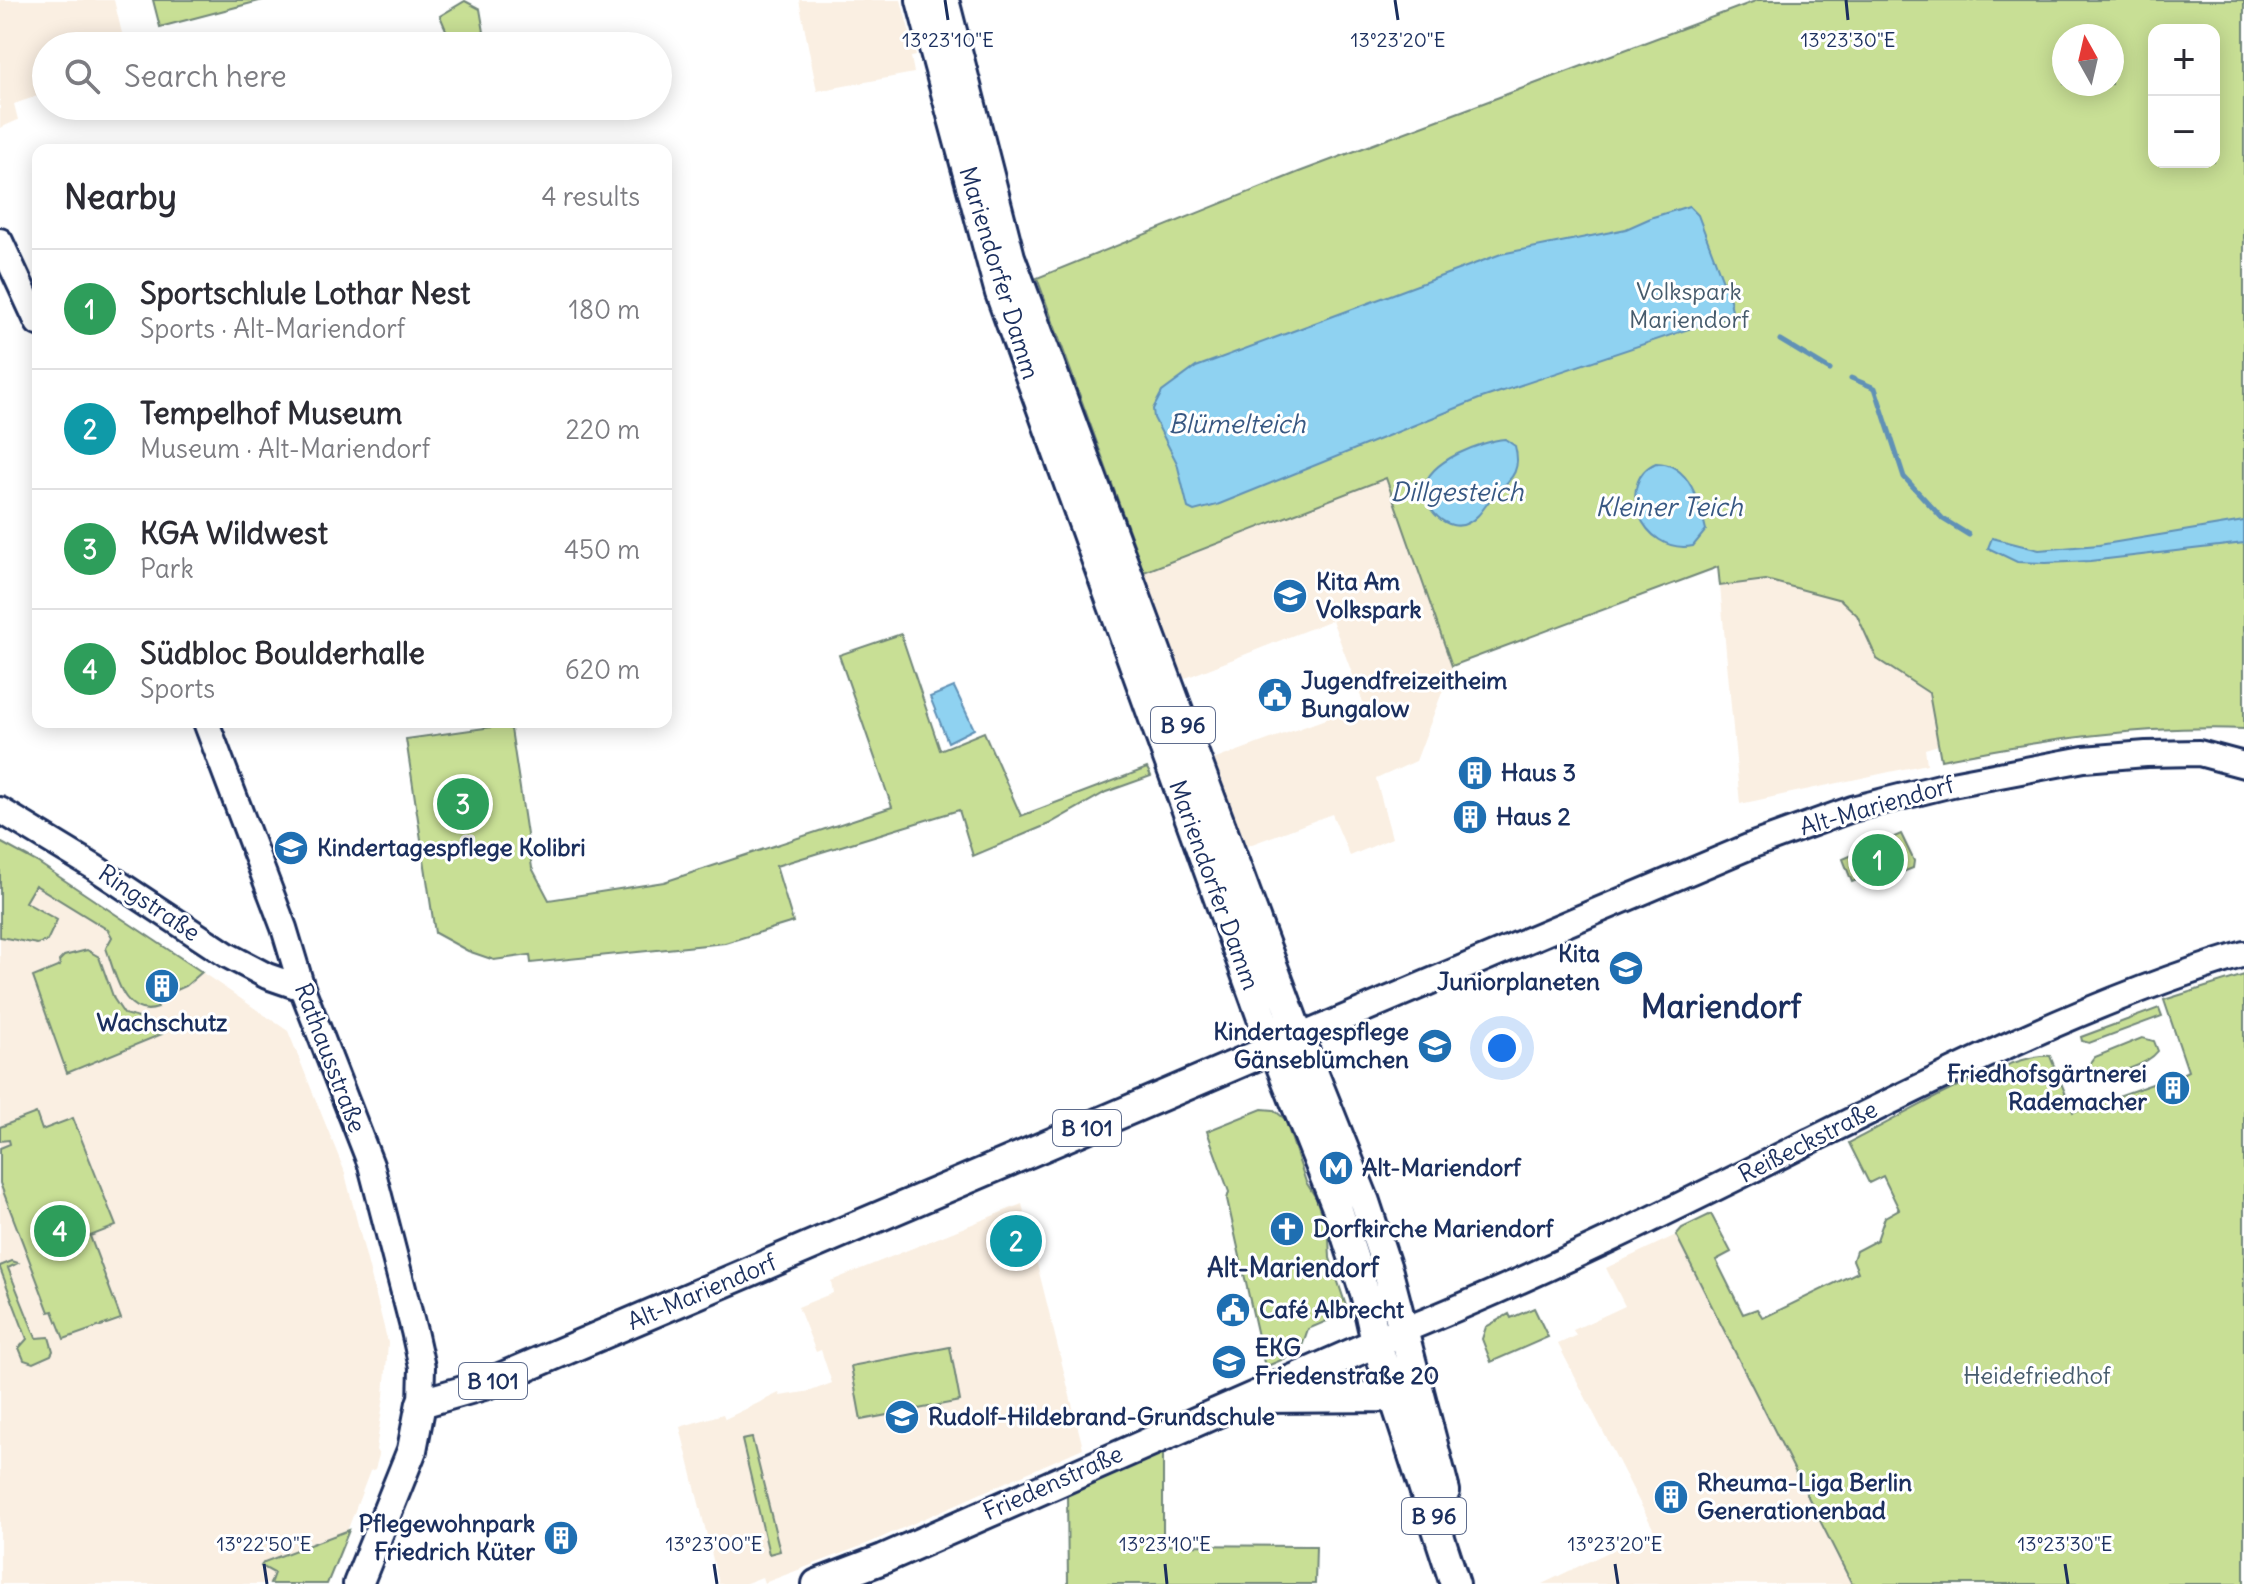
<!DOCTYPE html>
<html lang="en">
<head>
<meta charset="utf-8">
<style>
  :root { --surface:#fff; --page:#f7f7f7; --text:#2b2b33; --muted:#7c7c81; --line:#e1e1e2; --accent:#db2777 }
  body { margin:0; font-family:Delius,sans-serif; background:var(--page); color:var(--text) }
  .controls { position:absolute; right:24px; top:24px; display:grid; overflow:hidden; border-radius:16px; box-shadow:0 4px 20px #0003 }
  .controls button { width:72px; height:72px; display:grid; place-items:center; padding:0; border:0; border-bottom:2px solid var(--line); background:var(--surface); color:var(--text); font:40px sans-serif }
  .compass { position:absolute; left:2052px; top:24px; width:72px; height:72px; border-radius:50%; background:var(--surface); box-shadow:0 4px 20px #0003; rotate:352deg }
  .you { position:absolute; left:1502px; top:1048px; width:28px; height:28px; margin:-20px; border:6px solid #fff; border-radius:50%; background:#1a73e8; box-shadow:0 0 0 12px #1a73e833 }
  .badge { display:grid; place-items:center; width:52px; height:52px; border-radius:50%; background:var(--accent); color:#fff; font-size:26px; font-weight:700 }
  .pin { position:absolute; translate:-50% -50%; border:4px solid #fff; box-shadow:0 2px 8px #0006 }
  .list { margin:0; padding:0; list-style:none }
  h2 { display:flex; justify-content:space-between; align-items:center; height:104px; margin:0; padding:0 32px; font-size:34px }
  h2 small { font-size:26px; font-weight:400; color:var(--muted) }
  .list li { display:grid; grid-template-columns:52px 1fr auto; gap:24px; align-items:center; box-sizing:border-box; height:120px; padding:0 32px; border-top:2px solid var(--line) }
  .list b { display:block; font-size:30px; white-space:nowrap }
  .list p { margin:0; font-size:26px; white-space:nowrap; color:var(--muted) }
  .list em { font-size:26px; font-style:normal; color:var(--muted) }
  .icon { flex:none; width:44px; height:44px; fill:none; stroke:currentColor; stroke-width:2; stroke-linecap:round; stroke-linejoin:round }
  .map { position:relative; flex:none; width:2244px; height:1584px; overflow:hidden }
  .search { position:absolute; background:var(--surface); box-shadow:0 4px 20px #0003; left:32px; top:32px; width:640px; height:88px; display:flex; align-items:center; gap:20px; box-sizing:border-box; padding:0 28px; border-radius:44px; color:var(--muted); font-size:30px }
  .panel { position:absolute; background:var(--surface); box-shadow:0 4px 20px #0003; left:32px; top:144px; width:640px; height:584px; border-radius:16px }
  .map>svg:first-child { display:block }
</style>
</head>
<body>
<div class="map">
<svg width="2244" height="1584" viewBox="0 0 2244 1584">
  <rect width="100%" height="100%" fill="#fff"/>
  <filter id="ink" filterUnits="userSpaceOnUse"><feTurbulence type="fractalNoise" baseFrequency=".0125" numOctaves="2"/><feDisplacementMap in="SourceGraphic" scale="16" xChannelSelector="R" yChannelSelector="G"/><feConvolveMatrix kernelMatrix="1 2 1 2 8 2 1 2 1" color-interpolation-filters="sRGB"/></filter>
  <g filter="url(#ink)">
    <path fill="#faefe2" d="M 0,0 L 114,0 L 125,46 L 46,46 L 46,93 L 14,104 L 18,120 L 0,128 Z
      M 799,0 L 901,0 L 916,56 L 911,57 L 914,73 L 817,91 Z
      M 1386,478 L 1452,666 L 1416,761 L 1376,779 L 1392,838 L 1350,856 L 1332,814 L 1244,847 L 1213,760 L 1364,705 L 1332,620 L 1183,679 L 1144,572 Z
      M 1766,580 L 1841,600 L 1857,615 L 1877,659 L 1929,693 L 1938,745 L 1925,749 L 1927,764 L 1740,804 L 1720,586 Z
      M 0,842 L 37,862 L 118,915 L 288,1031 L 344,1170 L 388,1343 L 384,1396 L 376,1450 L 379,1455 L 375,1469 L 370,1471 L 327,1584 L 0,1584 Z
      M 1022,1204 L 1083,1448 L 869,1543 L 764,1583 L 762,1577 L 744,1584 L 719,1584 L 680,1427 L 723,1414 L 725,1419 L 779,1393 L 780,1396 L 811,1391 L 832,1383 L 821,1350 L 816,1352 L 798,1307 L 833,1293 L 831,1281 Z
      M 1676,1235 L 1852,1584 L 1542,1584 L 1644,1535 L 1659,1540 L 1558,1344 L 1576,1336 L 1573,1330 L 1625,1306 L 1606,1268 Z"/>
    <path fill="#c8df95" stroke="#72877a" stroke-width="2" fill-rule="evenodd" d="M 153,0 L 263,0 L 160,27 Z
      M 1758,0 L 2244,0 L 2244,729 C 2142,725 2041,740 1941,760 L 1929,693 L 1877,659 L 1857,615 L 1841,600 L 1766,580 L 1720,586 L 1718,567 L 1452,666 L 1386,478 L 1144,572 L 1037,278 L 1299,172 ZM 2154,30 L 2214,30 L 2214,162 L 2154,162 ZM 2064,36 L 2112,36 L 2112,84 L 2064,84 Z
      M 465,1 L 480,9 L 484,32 L 449,37 L 440,16 Z
      M 901,634 L 940,750 L 984,732 L 1021,816 L 1147,768 L 1151,776 L 1106,792 L 1049,824 L 973,856 L 959,810 L 776,866 L 793,922 L 725,943 L 531,963 L 530,955 L 494,960 L 468,951 L 435,933 L 406,739 L 499,726 L 511,729 L 532,868 L 549,900 L 664,882 L 892,807 L 839,655 Z
      M 1901,834 L 1914,861 L 1913,868 L 1875,883 L 1871,875 L 1852,882 L 1843,859 Z
      M 0,842 L 37,862 L 202,972 L 186,986 L 177,990 L 168,974 L 151,980 L 150,985 L 158,1008 C 123,1020 115,972 106,948 L 112,937 L 108,930 L 35,885 L 25,902 L 57,920 L 47,941 L 37,944 L 0,937 Z
      M 87,950 L 99,957 L 114,999 L 124,1014 L 157,1023 L 162,1034 L 67,1073 L 33,977 L 60,966 L 59,961 L 64,956 Z
      M 2244,975 L 2244,1584 L 1852,1584 L 1676,1235 L 1682,1228 L 1711,1214 L 1731,1252 L 1716,1260 L 1743,1314 L 1757,1309 L 1763,1318 L 1858,1272 L 1853,1260 L 1856,1251 L 1877,1240 L 1885,1217 L 1899,1209 L 1883,1176 L 1869,1183 L 1849,1143 C 1890,1122 2010,1052 2050,1056 L 2073,1112 L 2158,1082 L 2168,1103 L 2187,1096 L 2180,1075 L 2188,1071 L 2164,1000 Z
      M 2159,1008 L 2162,1016 L 2089,1043 L 2082,1041 L 2081,1037 Z
      M 2142,1038 L 2154,1041 L 2158,1051 C 2148,1064 2110,1079 2094,1074 L 2090,1064 L 2095,1057 Z
      M 1262,1109 L 1274,1110 L 1285,1119 L 1306,1182 L 1316,1198 L 1329,1237 L 1330,1258 L 1348,1312 L 1308,1329 L 1300,1352 L 1265,1367 L 1227,1199 L 1229,1192 L 1207,1131 Z
      M 36,1113 L 42,1130 L 73,1118 L 116,1226 L 90,1236 L 121,1319 L 64,1339 L 53,1311 L 49,1312 L 0,1183 L 0,1148 L 10,1144 L 9,1140 L 0,1141 L 0,1127 Z
      M 12,1261 L 18,1263 L 8,1268 L 36,1338 L 49,1337 L 53,1351 L 51,1355 L 33,1363 L 24,1360 L 19,1348 L 27,1339 L 0,1268 L 0,1266 Z
      M 1534,1308 L 1548,1337 L 1491,1362 L 1482,1339 L 1486,1327 L 1509,1314 L 1511,1318 Z
      M 950,1347 L 960,1401 L 861,1420 L 851,1366 Z
      M 752,1438 L 780,1551 L 769,1554 L 742,1440 Z
      M 1163,1451 L 1163,1545 L 1316,1546 L 1315,1584 L 1068,1584 L 1067,1494 Z
      M 349,1530 L 327,1584 L 270,1584 L 274,1573 L 261,1566 L 264,1562 Z"/>
    <path fill="#8fd2f1" stroke="#6191b6" stroke-width="2" d="M 1689,206 L 1698,215 L 1730,300 L 1732,311 L 1728,316 L 1479,399 L 1217,505 L 1194,511 L 1188,508 L 1177,463 L 1154,418 L 1153,409 L 1162,392 L 1196,367 L 1501,254 L 1626,229 L 1653,217 Z
      M 1505,439 L 1515,446 C 1521,468 1514,478 1497,492 C 1486,502 1481,517 1468,523 C 1448,534 1422,508 1425,487 C 1428,461 1482,441 1505,439 Z
      M 1656,463 C 1690,463 1700,504 1706,530 L 1693,546 C 1641,556 1614,481 1656,463 Z
      M 2244,521 L 2244,543 L 2090,561 L 2046,563 L 2017,562 L 1988,548 L 1992,538 L 2039,550 L 2099,545 Z
      M 954,687 L 974,729 L 948,742 L 930,697 Z"/>
    <g fill="none" stroke-linecap="round" stroke-linejoin="round">
      <path stroke="#6191b6" stroke-width="5" d="M 1780,340 L 1830,370
        M 1851,378 L 1875,388 L 1904,477 L 1943,519 L 1969,535"/>
      <g stroke="#1b2f5e" stroke-width="30">
        <path id="secondary" d="M 0,241 L 38,323
          M 206,722 L 284,928 L 302,988 L 371,1165 L 414,1331 L 422,1367 L 421,1403
          M 0,810 L 94,867 L 227,955 L 267,976 L 302,988
          M 1299,1037 L 1753,845 L 1852,809 L 1952,784 L 2084,759 L 2146,754 L 2199,753 L 2244,765
          M 1402,1331 C 1541,1275 1676,1208 1810,1141 C 1951,1071 2092,1000 2244,954"/>
      </g>
      <g stroke="#1b2f5e" stroke-width="34">
        <path id="primary" d="M 921,0 L 1000,293 L 1262,1018 L 1338,1210 L 1366,1297 L 1376,1342 L 1455,1584
          M 944,0 L 1010,257 L 1299,1037 L 1365,1202 L 1388,1272 L 1445,1491
          M 1255,1398 L 1394,1397
          M 358,1584 L 412,1450 L 421,1403 L 484,1385 L 1291,1041
          M 817,1584 L 883,1559 L 1394,1335"/>
      </g>
      <use href="#secondary" stroke="#fff" stroke-width="24"/>
      <use href="#primary" stroke="#fff" stroke-width="28"/>
    </g>
  </g>
  <path fill="none" stroke="#1b2f5e" stroke-width="3" d="M 945,0 L 948,20M 1395,0 L 1398,20M 1846,0 L 1848,20M 264,1564 L 267,1584M 714,1564 L 717,1584M 1165,1564 L 1167,1584M 1615,1564 L 1618,1584M 2065,1564 L 2068,1584"/>
  <defs>
    <g id="school-disc" transform="scale(1.8)"><circle r="9.5" fill="#1f6fb2" stroke="#fff"/><path d="M0-5L7-2L0 1L-7-2ZM-4 1L0 2.5L4 1V4Q0 6-4 4Z" fill="#fff"/></g>
    <g id="civic-disc" transform="scale(1.8)"><circle r="9.5" fill="#1f6fb2" stroke="#fff"/><path d="M-.6-6.5H3V-4.5H.6V-3L4-1V1h2V6H-6V1h2V-1L-.6-3ZM-1.2 2.5V6h2.4V2.5Z" fill="#fff"/></g>
    <g id="building-disc" transform="scale(1.8)"><circle r="9.5" fill="#1f6fb2" stroke="#fff"/><path d="M-4-6H4V6H1V3H-1V6H-4ZM-2.5-4.3h1.7v1.8h-1.7ZM.8-4.3h1.7v1.8H.8ZM-2.5-1h1.7V.8h-1.7ZM.8-1h1.7V.8H.8Z" fill="#fff"/></g>
    <g id="metro-disc" transform="scale(1.8)"><circle r="9.5" fill="#1f6fb2" stroke="#fff"/><path d="M-5.5 5V-5H-3L0 0L3-5H5.5V5H3V-.5L0 4L-3-.5V5Z" fill="#fff"/></g>
    <g id="church-disc" transform="scale(1.8)"><circle r="9.5" fill="#1f6fb2" stroke="#fff"/><path d="M-1.2-6h2.4v3.5h3.3v2.4h-3.3V6h-2.4V-.1h-3.3v-2.4h3.3Z" fill="#fff"/></g>
  </defs>
  <g fill-rule="evenodd">
    <use href="#school-disc" x="1290" y="596"/>
    <use href="#civic-disc" x="1275" y="695"/>
    <use href="#building-disc" x="1475" y="773"/>
    <use href="#building-disc" x="1470" y="817"/>
    <use href="#school-disc" x="291" y="848"/>
    <use href="#school-disc" x="1626" y="968"/>
    <use href="#building-disc" x="162" y="986"/>
    <use href="#school-disc" x="1435" y="1046"/>
    <use href="#building-disc" x="2173" y="1088"/>
    <use href="#metro-disc" x="1336" y="1168"/>
    <use href="#church-disc" x="1287" y="1229"/>
    <use href="#civic-disc" x="1233" y="1310"/>
    <use href="#school-disc" x="1229" y="1362"/>
    <use href="#school-disc" x="902" y="1417"/>
    <use href="#building-disc" x="1671" y="1497"/>
    <use href="#building-disc" x="561" y="1538"/>
  </g>
  <g text-anchor="middle" stroke-width="6" stroke-linejoin="round" paint-order="stroke">
    <g fill="#fff" stroke="#5f6d8e" stroke-width="2">
      <rect x="1151" y="707" width="64" height="36" rx="6"/>
      <rect x="1053" y="1110" width="68" height="36" rx="6"/>
      <rect x="459" y="1363" width="68" height="36" rx="6"/>
      <rect x="1402" y="1498" width="64" height="36" rx="6"/>
    </g>
    <g font-size="22" font-weight="bold" fill="#1b2f5e">
      <text x="1183" y="733">B 96</text>
      <text x="1087" y="1136">B 101</text>
      <text x="493" y="1389">B 101</text>
      <text x="1434" y="1524">B 96</text>
    </g>
    <g font-size="24" fill="#1b2f5e" stroke="#fff">
      <text transform="translate(999 273) rotate(73)" y="8">Mariendorfer Damm</text>
      <text transform="translate(1877 806) rotate(-16)" y="8">Alt-Mariendorf</text>
      <text transform="translate(1214 885) rotate(70)" y="8">Mariendorfer Damm</text>
      <text transform="translate(149 903) rotate(34)" y="8">Ringstraße</text>
      <text transform="translate(330 1058) rotate(69)" y="8">Rathausstraße</text>
      <text transform="translate(1808 1142) rotate(-27)" y="8">Reißeckstraße</text>
      <text transform="translate(702 1292) rotate(-23)" y="8">Alt-Mariendorf</text>
      <text transform="translate(1053 1483) rotate(-24)" y="8">Friedenstraße</text>
    </g>
    <g font-size="24" fill="#465b6c" stroke="#fff">
      <text x="1689" y="300">Volkspark<tspan x="1689" dy="28">Mariendorf</tspan></text>
      <text x="2037" y="1384">Heidefriedhof</text>
    </g>
    <g font-size="24" font-weight="bold" fill="#1b2f5e" stroke="#fff" text-anchor="start">
      <text x="1316" y="590">Kita Am<tspan x="1316" dy="28">Volkspark</tspan></text>
      <text x="1301" y="689">Jugendfreizeitheim<tspan x="1301" dy="28">Bungalow</tspan></text>
      <text x="1501" y="781">Haus 3</text>
      <text x="1496" y="825">Haus 2</text>
      <text x="317" y="856">Kindertagespflege Kolibri</text>
      <text x="1600" y="962" text-anchor="end">Kita<tspan x="1600" dy="28">Juniorplaneten</tspan></text>
      <text x="162" y="1031" text-anchor="middle">Wachschutz</text>
      <text x="1409" y="1040" text-anchor="end">Kindertagespflege<tspan x="1409" dy="28">Gänseblümchen</tspan></text>
      <text x="2147" y="1082" text-anchor="end">Friedhofsgärtnerei<tspan x="2147" dy="28">Rademacher</tspan></text>
      <text x="1362" y="1176">Alt-Mariendorf</text>
      <text x="1313" y="1237">Dorfkirche Mariendorf</text>
      <text x="1259" y="1318">Café Albrecht</text>
      <text x="1255" y="1356">EKG<tspan x="1255" dy="28">Friedenstraße 20</tspan></text>
      <text x="928" y="1425">Rudolf-Hildebrand-Grundschule</text>
      <text x="1697" y="1491">Rheuma-Liga Berlin<tspan x="1697" dy="28">Generationenbad</tspan></text>
      <text x="535" y="1532" text-anchor="end">Pflegewohnpark<tspan x="535" dy="28">Friedrich Küter</tspan></text>
    </g>
    <g font-size="26" font-style="italic" fill="#385883" stroke="#fff">
      <text x="1237" y="433">Blümelteich</text>
      <text x="1457" y="501">Dillgesteich</text>
      <text x="1669" y="516">Kleiner Teich</text>
    </g>
    <g font-size="26" font-weight="bold" fill="#1b2f5e" stroke="#fff">
      <text x="1293" y="1277">Alt-Mariendorf</text>
    </g>
    <g font-size="32" font-weight="bold" fill="#1b2f5e" stroke="#fff">
      <text x="1721" y="1018">Mariendorf</text>
    </g>
  </g>
  <g font-size="20" text-anchor="middle" fill="#1b2f5e" stroke="#fff" stroke-width="6" stroke-linejoin="round" paint-order="stroke">
    <text x="948" y="47">13°23'10"E</text>
    <text x="1398" y="47">13°23'20"E</text>
    <text x="1848" y="47">13°23'30"E</text>
    <text x="264" y="1551">13°22'50"E</text>
    <text x="714" y="1551">13°23'00"E</text>
    <text x="1165" y="1551">13°23'10"E</text>
    <text x="1615" y="1551">13°23'20"E</text>
    <text x="2065" y="1551">13°23'30"E</text>
  </g>
</svg>
<div class="controls">
<button>+</button>
<button>−</button>
</div>
<svg class="compass" viewBox="-18 -18 36 36"><path d="M0-13l5 13h-10z" fill="#e53935"/><path d="M0 13l5-13h-10z" fill="#7c7c81"/></svg>
<div class="you"></div>
<div class="pin badge" style="left:1878px;top:860px;background:#2e9e5b">1</div>
<div class="pin badge" style="left:1016px;top:1241px;background:#0f9aa8">2</div>
<div class="pin badge" style="left:463px;top:804px;background:#2e9e5b">3</div>
<div class="pin badge" style="left:60px;top:1231px;background:#2e9e5b">4</div>
<div class="search"><svg class="icon" aria-label="search" viewBox="0 0 24 24"><circle cx="10" cy="10" r="6"/><path d="M15 15l6 6"/></svg>Search here</div>
<section class="panel">
<h2>Nearby<small>4 results</small></h2>
<ul class="list">
<li><span class="badge" style="background:#2e9e5b">1</span><div><b>Sportschlule Lothar Nest</b><p>Sports · Alt-Mariendorf</p></div><em>180 m</em></li>
<li><span class="badge" style="background:#0f9aa8">2</span><div><b>Tempelhof Museum</b><p>Museum · Alt-Mariendorf</p></div><em>220 m</em></li>
<li><span class="badge" style="background:#2e9e5b">3</span><div><b>KGA Wildwest</b><p>Park</p></div><em>450 m</em></li>
<li><span class="badge" style="background:#2e9e5b">4</span><div><b>Südbloc Boulderhalle</b><p>Sports</p></div><em>620 m</em></li>
</ul>
</section>
</div>
</body>
</html>
